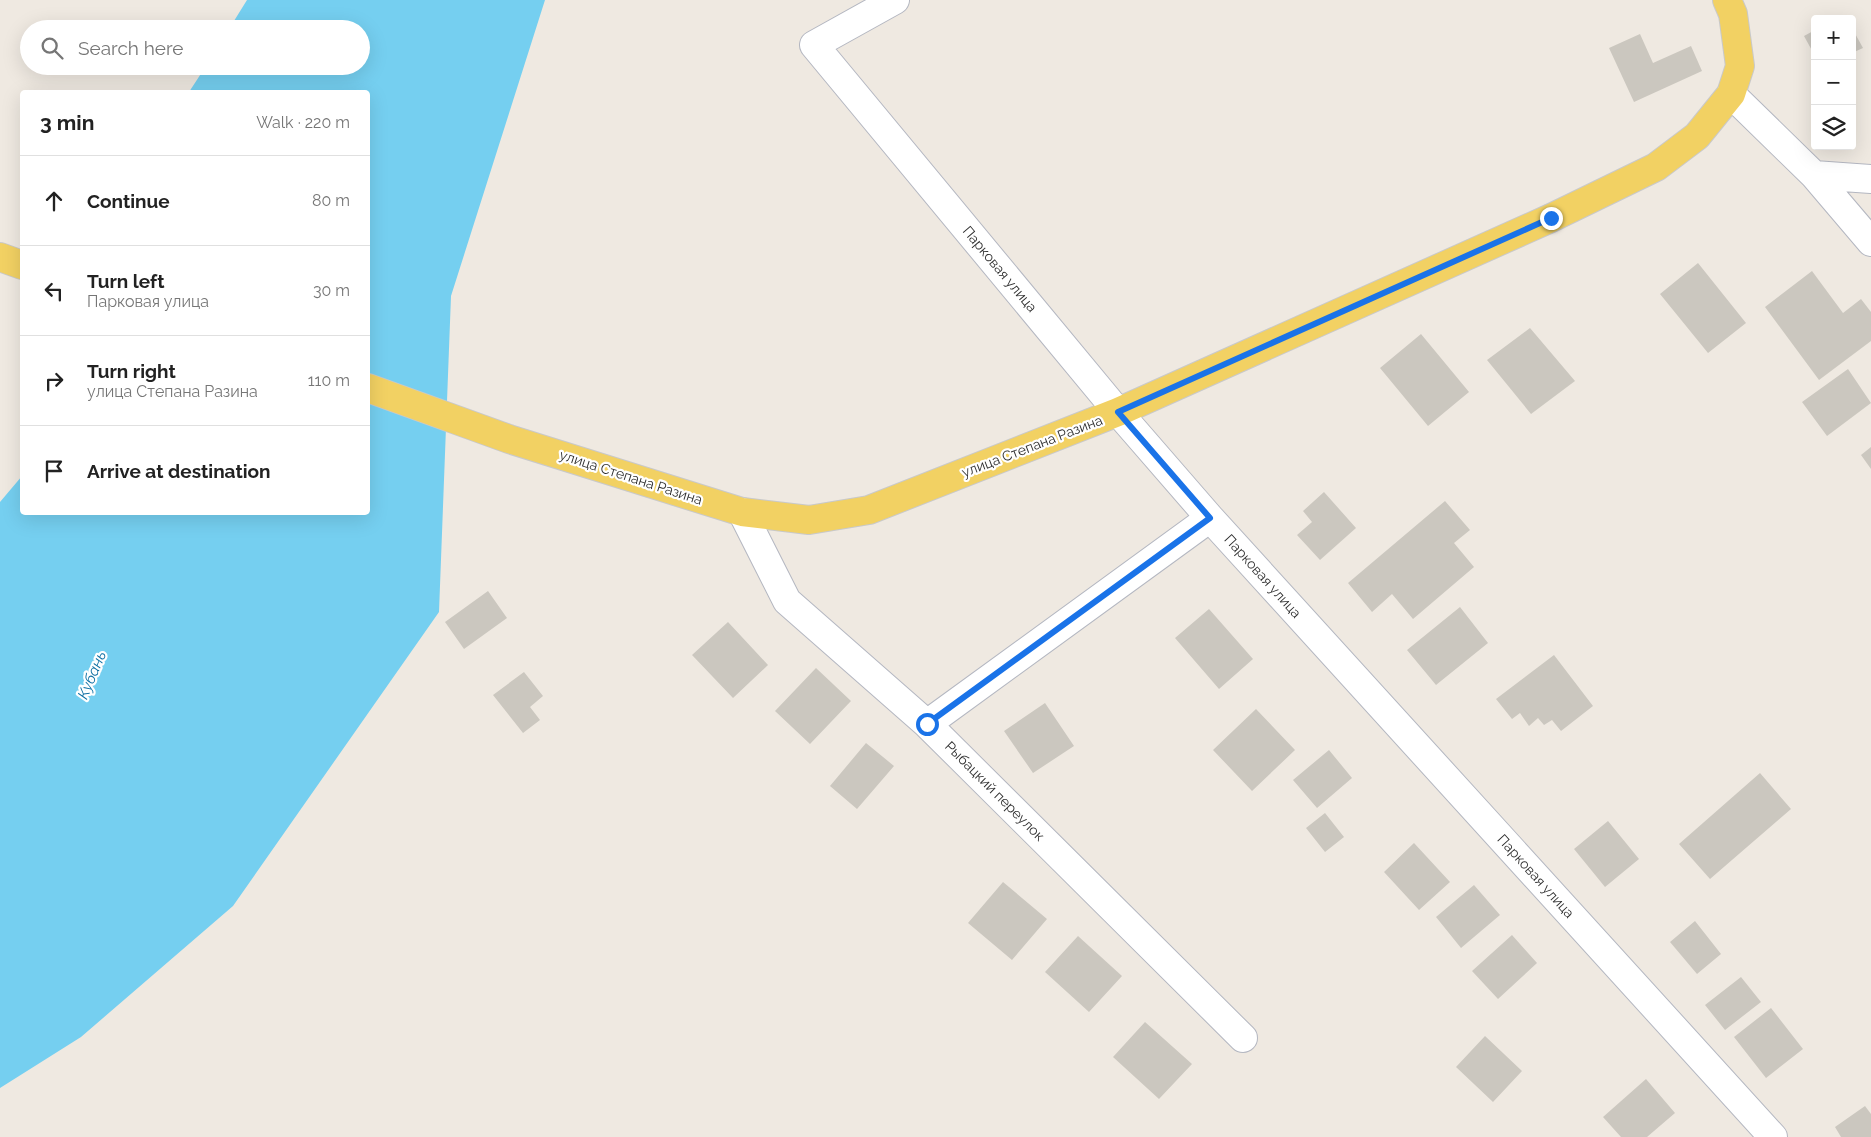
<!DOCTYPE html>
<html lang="en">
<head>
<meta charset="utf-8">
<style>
  :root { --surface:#fff; --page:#f6f6f6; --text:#222; --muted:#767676; --line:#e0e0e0 }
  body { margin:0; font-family:Raleway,sans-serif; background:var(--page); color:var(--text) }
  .controls { position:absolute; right:15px; top:15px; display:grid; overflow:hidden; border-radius:5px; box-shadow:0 5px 20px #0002 }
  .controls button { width:45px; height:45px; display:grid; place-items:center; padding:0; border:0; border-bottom:1px solid var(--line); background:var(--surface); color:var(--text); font:25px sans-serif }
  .stop { position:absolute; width:15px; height:15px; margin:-11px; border:4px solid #1a73e8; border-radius:50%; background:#fff }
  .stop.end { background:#1a73e8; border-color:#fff; box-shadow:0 1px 5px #0008 }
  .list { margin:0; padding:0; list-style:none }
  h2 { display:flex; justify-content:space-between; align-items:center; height:65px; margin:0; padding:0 20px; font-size:21px }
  h2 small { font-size:16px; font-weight:400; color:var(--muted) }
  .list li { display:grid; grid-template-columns:32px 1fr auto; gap:15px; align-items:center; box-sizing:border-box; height:90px; padding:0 20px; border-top:1px solid var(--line) }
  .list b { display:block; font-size:19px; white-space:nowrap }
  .list p { margin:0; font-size:16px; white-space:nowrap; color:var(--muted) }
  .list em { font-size:16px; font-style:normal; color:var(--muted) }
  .icon { flex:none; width:28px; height:28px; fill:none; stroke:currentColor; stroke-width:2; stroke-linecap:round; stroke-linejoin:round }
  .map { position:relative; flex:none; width:1871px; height:1137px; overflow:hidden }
  .search { position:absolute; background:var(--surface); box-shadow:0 5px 20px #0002; left:20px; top:20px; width:350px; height:55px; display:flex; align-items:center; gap:12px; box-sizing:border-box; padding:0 18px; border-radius:28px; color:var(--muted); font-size:19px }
  .panel { position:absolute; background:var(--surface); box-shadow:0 5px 20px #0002; left:20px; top:90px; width:350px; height:425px; border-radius:5px }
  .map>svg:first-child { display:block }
</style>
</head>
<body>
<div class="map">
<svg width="1871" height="1137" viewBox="0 0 1871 1137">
  <rect width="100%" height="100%" fill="#efe9e1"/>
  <path fill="#75cff0" d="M 247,0 L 545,0 L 451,296 L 439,612 L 233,906 L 81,1037 L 0,1088 L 0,502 L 22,476 L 22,512 L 368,512 L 368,92 L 189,92 L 206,66 L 361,66 L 361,29 L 229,29 Z"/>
  <path fill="#cbc7bf" d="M 1852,28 L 1863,48 L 1852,53 Z
    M 1815,30 L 1815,56 L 1804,36 Z
    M 1640,34 L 1653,63 L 1691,46 L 1702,71 L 1634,102 L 1609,48 Z
    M 1698,263 L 1746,323 L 1708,353 L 1660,294 Z
    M 1812,271 L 1843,313 L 1861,299 L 1871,312 L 1871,341 L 1819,380 L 1765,307 Z
    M 1530,328 L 1575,381 L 1531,414 L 1487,360 Z
    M 1421,334 L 1469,392 L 1428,426 L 1380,368 Z
    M 1848,369 L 1871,403 L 1827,436 L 1802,402 Z
    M 1871,447 L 1871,469 L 1861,455 Z
    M 1324,492 L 1356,528 L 1320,560 L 1297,535 L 1312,522 L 1303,511 Z
    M 1445,501 L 1470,530 L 1454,543 L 1474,567 L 1413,619 L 1392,594 L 1372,612 L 1348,583 Z
    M 488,591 L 507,618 L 464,649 L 445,622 Z
    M 1460,607 L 1488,643 L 1436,685 L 1407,650 Z
    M 1209,609 L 1253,659 L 1219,689 L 1175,638 Z
    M 728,622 L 768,665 L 733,698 L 692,655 Z
    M 1554,655 L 1593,706 L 1561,731 L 1552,720 L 1544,725 L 1538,718 L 1529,726 L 1520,713 L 1512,719 L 1496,699 Z
    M 816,668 L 851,701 L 810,744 L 775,711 Z
    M 524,672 L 543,696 L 530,707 L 540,720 L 523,733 L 493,695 Z
    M 1045,703 L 1074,746 L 1033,773 L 1004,731 Z
    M 1256,709 L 1295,750 L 1252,791 L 1213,750 Z
    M 866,743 L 894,766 L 857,809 L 830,786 Z
    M 1329,750 L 1352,778 L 1317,808 L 1293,780 Z
    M 1760,773 L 1791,809 L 1710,879 L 1679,844 Z
    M 1325,813 L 1344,837 L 1325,852 L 1306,828 Z
    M 1608,821 L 1639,859 L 1605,887 L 1574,849 Z
    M 1414,843 L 1450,882 L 1419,910 L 1384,872 Z
    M 1003,882 L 1047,919 L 1012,960 L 968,923 Z
    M 1474,885 L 1500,915 L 1461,948 L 1436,917 Z
    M 1695,921 L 1721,954 L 1697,974 L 1670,942 Z
    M 1512,935 L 1537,963 L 1498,999 L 1472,971 Z
    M 1078,936 L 1122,976 L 1089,1012 L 1045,972 Z
    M 1741,977 L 1761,1002 L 1725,1030 L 1705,1005 Z
    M 1771,1008 L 1803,1049 L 1766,1078 L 1734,1037 Z
    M 1145,1022 L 1192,1064 L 1159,1099 L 1113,1057 Z
    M 1485,1036 L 1522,1071 L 1493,1102 L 1456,1067 Z
    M 1646,1079 L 1675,1113 L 1647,1137 L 1621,1137 L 1603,1117 Z
    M 1865,1106 L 1871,1114 L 1871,1137 L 1841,1137 L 1835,1127 Z"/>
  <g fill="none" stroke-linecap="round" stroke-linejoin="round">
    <g stroke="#b4b7c1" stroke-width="30">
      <path id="minor" d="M 895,0 L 814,45 L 1118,412 L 1210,518 L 1773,1137
        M 1731,94 L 1814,175 L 1871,242
        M 1814,175 L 1871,179
        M 742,512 L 787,601 L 927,724 L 1243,1038
        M 927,724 L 1210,518"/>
    </g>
    <g stroke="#c9c9c9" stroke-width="30">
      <path id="major" d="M 0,257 L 22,265
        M 368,388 L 509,439 L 742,512 L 809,520 L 869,510 L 1118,412 L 1551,218 L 1656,167 L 1697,136 L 1731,94 L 1740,66 L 1733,14 L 1727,0"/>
    </g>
    <use href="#minor" stroke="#fff" stroke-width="28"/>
    <use href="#major" stroke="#f2d163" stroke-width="28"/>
  </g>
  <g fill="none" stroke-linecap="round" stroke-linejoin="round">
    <path stroke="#1a73e8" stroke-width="6" d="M 927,724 L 1210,518 L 1118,412 L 1551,218"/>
  </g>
  <g text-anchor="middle" stroke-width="4.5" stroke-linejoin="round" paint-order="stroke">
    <g font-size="14" fill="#2e2e2e" stroke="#fff">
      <text transform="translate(1000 269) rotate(50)" y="5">Парковая улица</text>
      <text transform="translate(1032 446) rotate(-21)" y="5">улица Степана Разина</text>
      <text transform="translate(631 477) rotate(18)" y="5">улица Степана Разина</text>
      <text transform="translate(1263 576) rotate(48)" y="5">Парковая улица</text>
      <text transform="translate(995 791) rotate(45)" y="5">Рыбацкий переулок</text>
      <text transform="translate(1536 876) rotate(48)" y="5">Парковая улица</text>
    </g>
    <g font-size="15" font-style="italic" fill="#0d6fa3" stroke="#fff">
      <text transform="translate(92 675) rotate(-67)" y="5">Кубань</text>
    </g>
  </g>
</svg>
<div class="controls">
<button>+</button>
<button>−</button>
<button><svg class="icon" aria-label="layers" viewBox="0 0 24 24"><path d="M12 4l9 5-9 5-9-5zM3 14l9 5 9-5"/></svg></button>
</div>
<div class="stop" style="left:927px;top:724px"></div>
<div class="stop end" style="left:1551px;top:218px"></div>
<div class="search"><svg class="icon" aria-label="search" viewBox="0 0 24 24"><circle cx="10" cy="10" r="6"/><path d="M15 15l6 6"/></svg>Search here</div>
<section class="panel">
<h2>3 min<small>Walk · 220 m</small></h2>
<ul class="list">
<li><svg class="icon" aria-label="ahead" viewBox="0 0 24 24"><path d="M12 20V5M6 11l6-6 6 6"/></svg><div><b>Continue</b></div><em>80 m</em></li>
<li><svg class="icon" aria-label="left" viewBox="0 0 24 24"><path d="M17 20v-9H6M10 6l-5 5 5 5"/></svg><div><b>Turn left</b><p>Парковая улица</p></div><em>30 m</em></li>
<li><svg class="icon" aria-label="right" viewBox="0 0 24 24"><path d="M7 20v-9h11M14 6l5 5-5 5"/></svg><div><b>Turn right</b><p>улица Степана Разина</p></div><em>110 m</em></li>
<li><svg class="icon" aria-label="arrive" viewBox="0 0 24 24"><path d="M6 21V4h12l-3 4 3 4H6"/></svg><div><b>Arrive at destination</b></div></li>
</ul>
</section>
</div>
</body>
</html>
